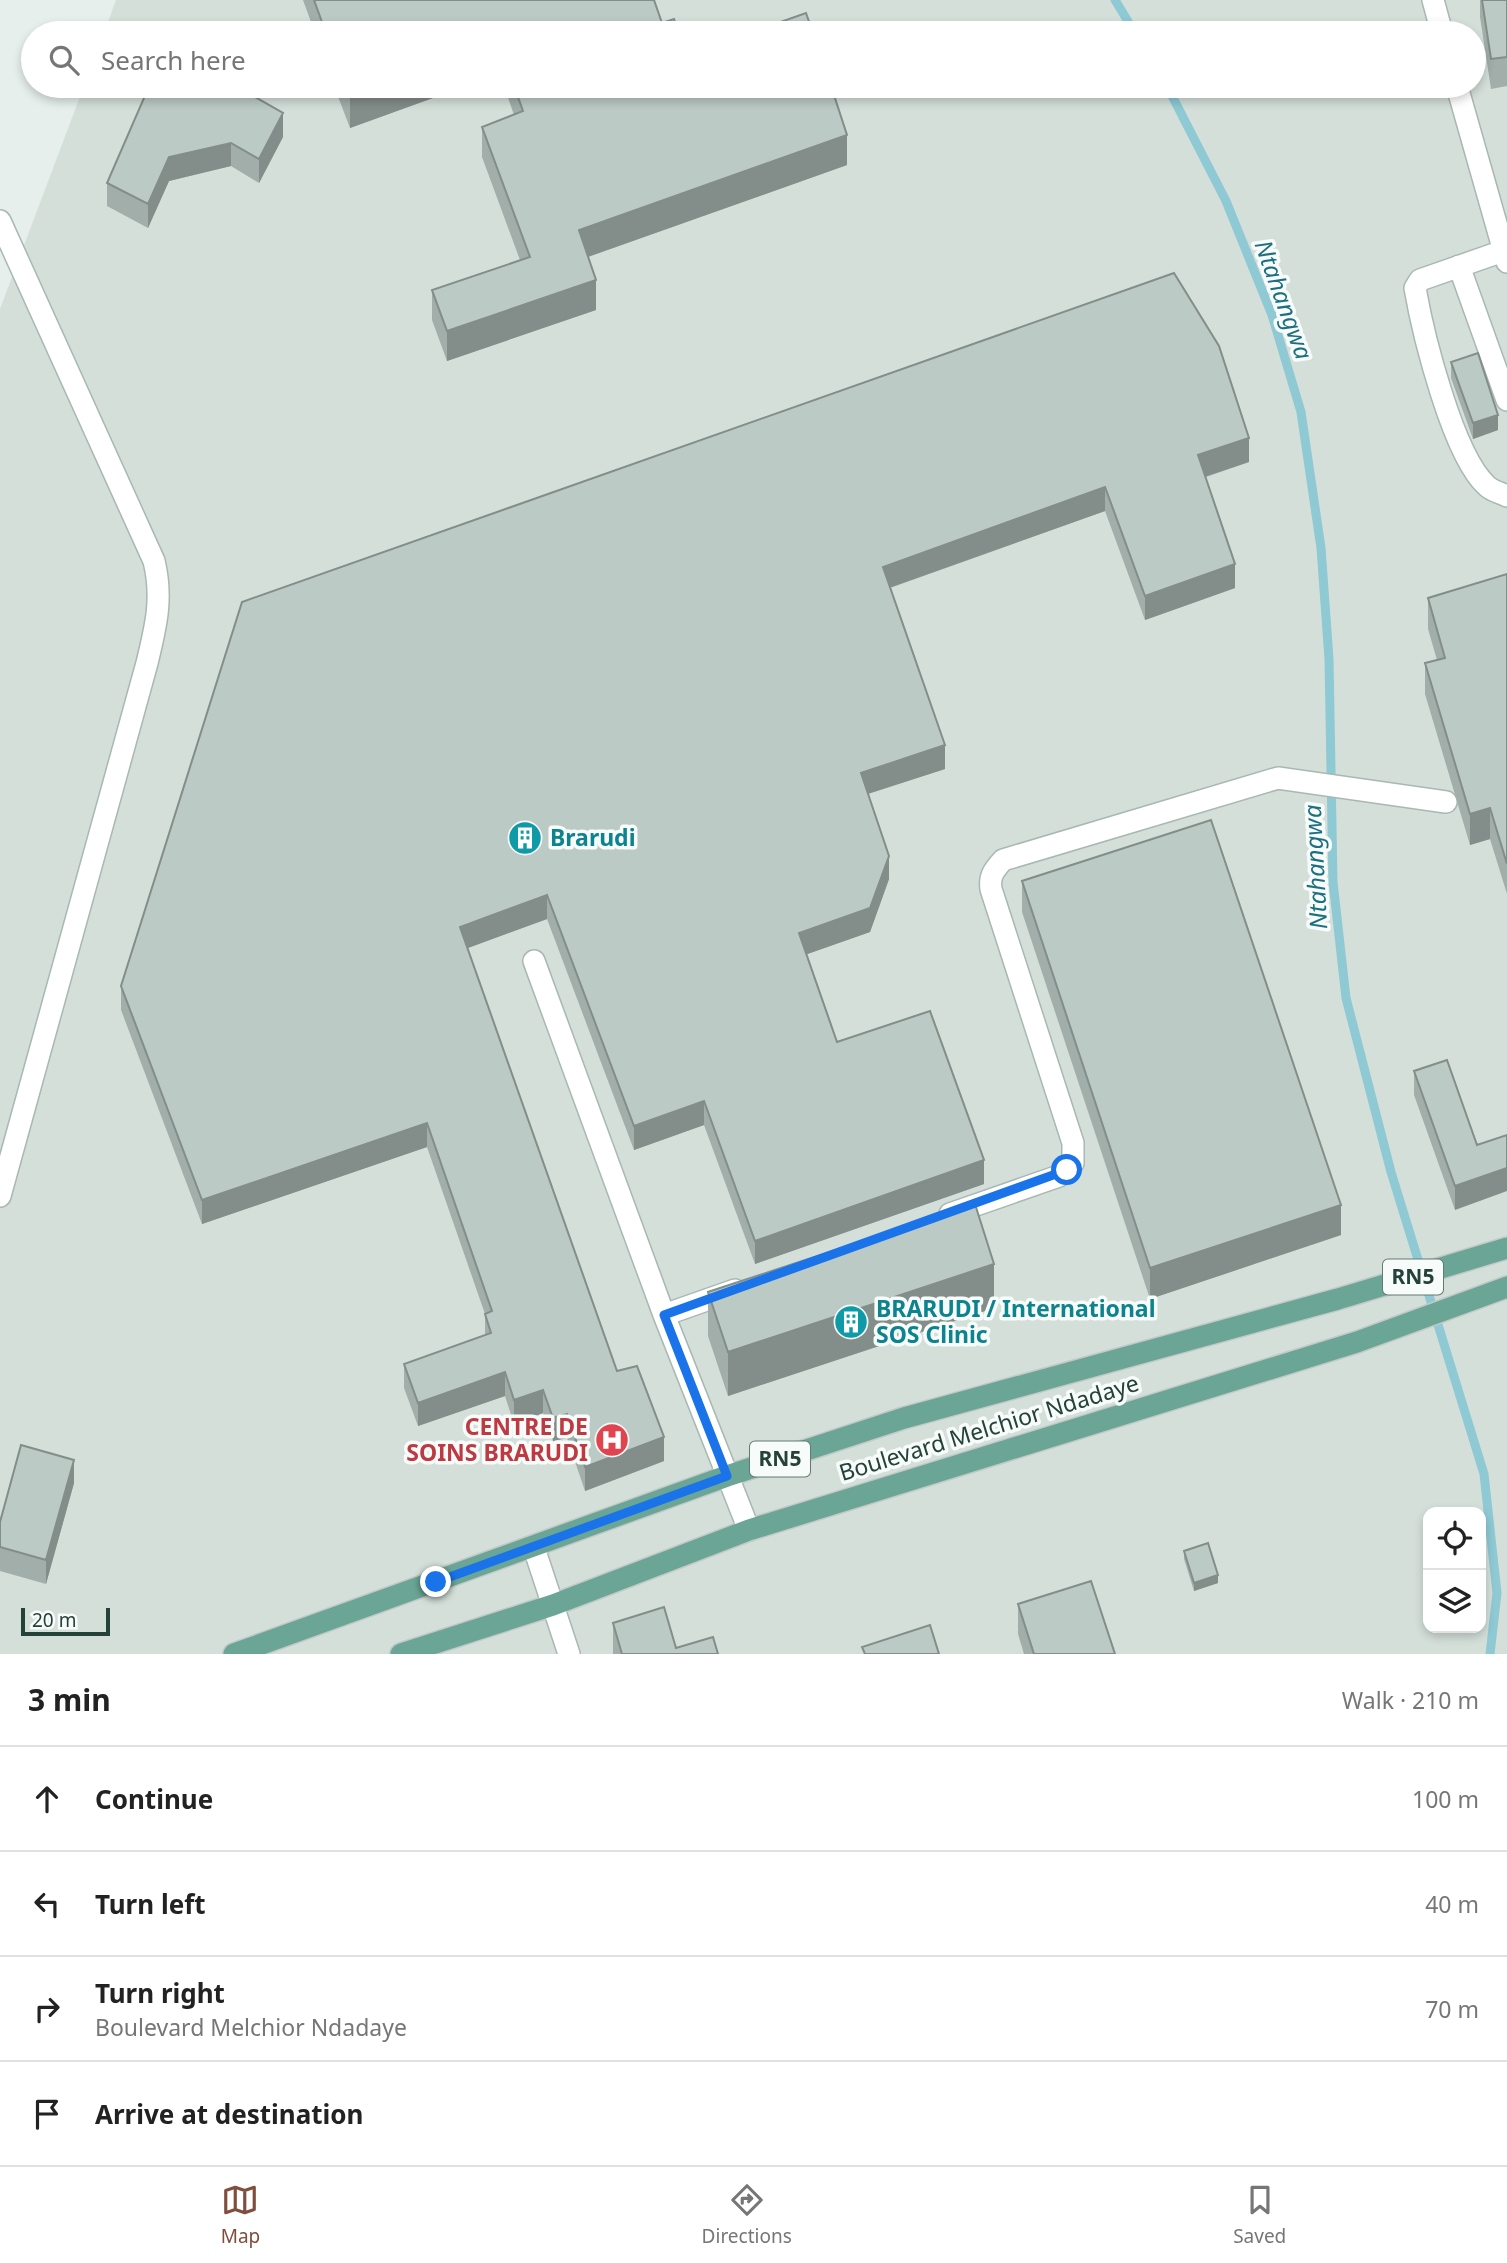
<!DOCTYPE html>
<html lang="en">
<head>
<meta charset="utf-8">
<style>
  :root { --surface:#fff; --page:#f2f2f2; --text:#222; --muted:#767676; --line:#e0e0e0; --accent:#804e3d }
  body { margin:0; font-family:"Noto Sans",sans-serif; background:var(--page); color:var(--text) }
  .controls { position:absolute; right:21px; bottom:21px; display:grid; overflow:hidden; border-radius:14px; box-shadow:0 4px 10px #0003 }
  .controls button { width:63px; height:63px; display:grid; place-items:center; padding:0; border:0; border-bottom:2px solid var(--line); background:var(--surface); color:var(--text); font:35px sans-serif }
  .scale { position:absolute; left:21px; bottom:18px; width:89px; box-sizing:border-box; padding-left:7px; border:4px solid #24423a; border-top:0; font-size:19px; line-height:24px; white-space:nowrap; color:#24423a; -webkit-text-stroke:5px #f7fbf9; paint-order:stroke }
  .stop { position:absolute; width:21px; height:21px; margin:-16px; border:5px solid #1a73e8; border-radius:50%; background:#fff }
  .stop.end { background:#1a73e8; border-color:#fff; box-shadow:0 2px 7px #0008 }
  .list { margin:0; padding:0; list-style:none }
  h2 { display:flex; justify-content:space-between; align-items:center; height:91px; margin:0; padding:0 28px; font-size:30px }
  h2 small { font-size:23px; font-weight:400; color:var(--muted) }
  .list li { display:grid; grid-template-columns:46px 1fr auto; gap:21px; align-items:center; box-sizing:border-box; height:105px; padding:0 28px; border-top:2px solid var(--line) }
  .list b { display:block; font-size:26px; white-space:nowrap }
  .list p { margin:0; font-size:23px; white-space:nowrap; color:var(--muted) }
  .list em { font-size:23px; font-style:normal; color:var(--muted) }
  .icon { flex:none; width:38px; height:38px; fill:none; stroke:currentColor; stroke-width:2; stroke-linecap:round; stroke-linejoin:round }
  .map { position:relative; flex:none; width:1507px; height:1654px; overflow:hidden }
  .search { position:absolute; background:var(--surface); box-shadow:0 4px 10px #0003; left:21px; right:21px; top:21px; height:77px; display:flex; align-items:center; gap:18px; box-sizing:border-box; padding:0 24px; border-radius:38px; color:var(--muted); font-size:26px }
  .sheet { height:511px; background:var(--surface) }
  nav { display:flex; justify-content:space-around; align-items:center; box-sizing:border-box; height:98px; border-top:2px solid var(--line); background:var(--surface); font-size:19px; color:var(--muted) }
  nav a { display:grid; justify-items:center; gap:4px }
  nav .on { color:var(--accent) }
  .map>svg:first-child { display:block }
</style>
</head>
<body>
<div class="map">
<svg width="1507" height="1654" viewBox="0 0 1507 1654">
  <rect width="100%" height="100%" fill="#e6efeb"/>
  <path fill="#d4dfda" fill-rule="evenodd" d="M 116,0 L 1507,0 L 1507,1654 L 0,1654 L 0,309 L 84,86 L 1474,86 L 1474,33 L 104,33 ZM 1428,1512 L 1481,1512 L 1481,1628 L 1428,1628 Z"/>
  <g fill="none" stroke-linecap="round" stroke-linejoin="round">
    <path stroke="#8ec9d4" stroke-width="9" d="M 1115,0 L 1135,33
      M 1167,86 L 1226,201 L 1272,315 L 1301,412 L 1321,548 L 1329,659 L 1333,882 L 1346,998 L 1391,1172 L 1484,1474 L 1497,1593 L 1490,1654"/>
    <g stroke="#a8b8b2" stroke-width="24">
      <path id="minor" d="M 1433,0 L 1442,33
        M 1457,86 L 1507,262
        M 0,221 L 154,561 C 163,598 156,626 147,663 L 0,1196
        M 1503,251 L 1420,280 L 1415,288 C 1423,334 1453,456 1487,486 C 1492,491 1501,493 1507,496
        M 1459,266 L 1507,400
        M 534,961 L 664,1315
        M 950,1214 L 1059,1176 L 1073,1163 L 1073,1143 L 991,889 C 989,876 994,870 1003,860 L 1278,778 L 1446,802
        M 735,1290 L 664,1315 L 749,1530
        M 534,1548 L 569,1654"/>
    </g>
    <g stroke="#c2cac8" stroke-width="24">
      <path id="major" d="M 234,1654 L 727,1476 L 904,1418 L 1338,1299 L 1507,1248
        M 401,1654 L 553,1605 L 749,1530 L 1357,1342 L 1507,1287"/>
    </g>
    <use href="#minor" stroke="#fff" stroke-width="21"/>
    <use href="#major" stroke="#6aa596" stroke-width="21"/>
  </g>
  <path fill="#a1aea9" d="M 303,0 L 654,0 L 662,23 L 679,33 L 315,33 Z
    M 1480,0 L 1507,0 L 1507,86 L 1491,89 L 1480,17 Z
    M 334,86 L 466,86 L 350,128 Z
    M 504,86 L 831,86 L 847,165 L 588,257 L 596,310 L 447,361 L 432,320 L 432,290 L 520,260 L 482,157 L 482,127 L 514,115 Z
    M 147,91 L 283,137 L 259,183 L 231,166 L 169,181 L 148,228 L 107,206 L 107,183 Z
    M 1451,362 L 1498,430 L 1473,439 L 1451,378 Z
    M 1249,462 L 1206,477 L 1235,588 L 1145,620 L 1105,511 L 890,588 L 945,769 L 868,794 L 889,879 L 870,932 L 807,954 L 837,1042 L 984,1184 L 755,1264 L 704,1125 L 634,1150 L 547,919 L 467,948 L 617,1371 L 664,1461 L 585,1491 L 567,1438 L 553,1441 L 543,1413 L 514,1424 L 505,1396 L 418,1426 L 404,1388 L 404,1364 L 485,1336 L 485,1314 L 427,1147 L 202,1224 L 121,1010 L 121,986 L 242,602 Z
    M 1507,574 L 1507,894 L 1490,839 L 1470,845 L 1425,694 L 1425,663 L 1437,660 L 1428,629 L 1428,598 Z
    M 1022,881 L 1341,1235 L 1150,1299 L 1022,912 Z
    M 1414,1071 L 1477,1145 L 1455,1210 L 1414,1095 Z
    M 708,1292 L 994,1308 L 728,1396 L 708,1336 Z
    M 74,1483 L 46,1584 L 0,1571 L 0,1522 Z
    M 1184,1551 L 1218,1583 L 1194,1591 L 1184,1559 Z
    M 1018,1604 L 1115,1654 L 1024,1654 L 1018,1634 Z
    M 613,1623 L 676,1648 L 718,1654 L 613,1654 Z"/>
  <path fill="#838d89" d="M 382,86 L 466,86 L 350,128 L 350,97 Z
    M 283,113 L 283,137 L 259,183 L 259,159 Z
    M 847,135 L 847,165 L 579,260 L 579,230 Z
    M 231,143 L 231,166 L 169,181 L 148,228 L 148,204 L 169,157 Z
    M 596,280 L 596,310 L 447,361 L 447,331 Z
    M 1498,415 L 1498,430 L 1473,439 L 1473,423 Z
    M 1249,438 L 1249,462 L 1198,479 L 1198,455 Z
    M 1105,487 L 1105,511 L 883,590 L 883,567 Z
    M 1235,564 L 1235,588 L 1145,620 L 1145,596 Z
    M 945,745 L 945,769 L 861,796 L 861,773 Z
    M 1490,808 L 1490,839 L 1470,845 L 1470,814 Z
    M 889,856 L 889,879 L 870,932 L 799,957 L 799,933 Z
    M 547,895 L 547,919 L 460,951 L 460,927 Z
    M 704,1101 L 704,1125 L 634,1150 L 634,1126 Z
    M 427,1123 L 427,1147 L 202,1224 L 202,1200 Z
    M 984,1160 L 984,1184 L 755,1264 L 755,1241 Z
    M 1507,1168 L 1507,1191 L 1455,1210 L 1455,1186 Z
    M 1341,1205 L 1341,1235 L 1150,1299 L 1150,1268 Z
    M 994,1264 L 994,1308 L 728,1396 L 728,1352 Z
    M 505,1372 L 505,1396 L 418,1426 L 418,1403 Z
    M 543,1390 L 543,1413 L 514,1424 L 514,1400 Z
    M 567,1414 L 567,1438 L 553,1441 L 553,1418 Z
    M 664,1437 L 664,1461 L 585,1491 L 585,1467 Z
    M 74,1460 L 74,1483 L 46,1584 L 46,1560 Z
    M 1218,1575 L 1218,1583 L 1194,1591 L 1194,1583 Z"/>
  <path fill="#bbcac4" stroke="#838d89" stroke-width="2" d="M 314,0 L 654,0 L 662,23 L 674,19 L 679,33 L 326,33 Z
    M 1482,0 L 1507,0 L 1507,57 L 1491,59 Z
    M 806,13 L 813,33 L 749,33 Z
    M 164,86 L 236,86 L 283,113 L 259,159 L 231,143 L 169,157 L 148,204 L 107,183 L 147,91 Z
    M 345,86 L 382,86 L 350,97 Z
    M 514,86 L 831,86 L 847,135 L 579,230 L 596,280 L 447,331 L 432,290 L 530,257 L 482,127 L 523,111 Z
    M 1174,273 L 1219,346 L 1249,438 L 1198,455 L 1235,564 L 1145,596 L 1105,487 L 883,567 L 945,745 L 861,773 L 889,856 L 870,908 L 799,933 L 837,1042 L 930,1011 L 984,1160 L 755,1241 L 704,1101 L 634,1126 L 547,895 L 460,927 L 617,1371 L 637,1366 L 664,1437 L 585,1467 L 567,1414 L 553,1418 L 543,1390 L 514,1400 L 505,1372 L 418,1403 L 404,1364 L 491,1333 L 485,1314 L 492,1311 L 427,1123 L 202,1200 L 121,986 L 242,602 Z
    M 1478,353 L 1498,415 L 1473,423 L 1451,362 Z
    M 1507,574 L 1507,864 L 1490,808 L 1470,814 L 1425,663 L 1445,658 L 1428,598 Z
    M 1211,820 L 1341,1205 L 1150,1268 L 1022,881 Z
    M 1447,1060 L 1477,1145 L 1507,1135 L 1507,1168 L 1455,1186 L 1414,1071 Z
    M 975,1204 L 994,1264 L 728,1352 L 708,1292 Z
    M 21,1445 L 74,1460 L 46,1560 L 0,1547 L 0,1522 Z
    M 1208,1543 L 1218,1575 L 1194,1583 L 1184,1551 Z
    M 1091,1581 L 1115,1654 L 1034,1654 L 1018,1604 Z
    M 664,1607 L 676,1648 L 713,1637 L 718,1654 L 622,1654 L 613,1623 Z
    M 930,1625 L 939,1654 L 865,1654 L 862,1647 Z"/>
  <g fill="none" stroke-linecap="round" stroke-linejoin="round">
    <path stroke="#1a73e8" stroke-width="9" d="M 436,1582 L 727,1476 L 664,1315 L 1067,1170"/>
  </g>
  <defs>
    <g id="building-disc" transform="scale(1.75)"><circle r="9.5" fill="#0f9aa8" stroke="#f7fbf9"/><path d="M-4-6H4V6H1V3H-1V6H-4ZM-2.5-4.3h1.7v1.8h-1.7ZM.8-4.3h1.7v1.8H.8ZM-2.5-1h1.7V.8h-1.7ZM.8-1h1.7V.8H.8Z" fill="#fff"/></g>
    <g id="hospital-disc" transform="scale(1.75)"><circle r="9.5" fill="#e0444e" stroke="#f7fbf9"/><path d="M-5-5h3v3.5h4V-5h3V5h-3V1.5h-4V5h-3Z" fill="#fff"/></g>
  </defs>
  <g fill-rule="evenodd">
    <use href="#building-disc" x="525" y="838"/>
    <use href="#building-disc" x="851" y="1322"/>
    <use href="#hospital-disc" x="612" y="1440"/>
  </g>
  <g text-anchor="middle" stroke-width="7" stroke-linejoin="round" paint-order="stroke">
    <g fill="#f7fbf9" stroke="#637a73" stroke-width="2">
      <rect x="1383" y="1259.5" width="60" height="35" rx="5"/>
      <rect x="750" y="1441.5" width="60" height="35" rx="5"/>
    </g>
    <g font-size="21" font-weight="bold" fill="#24423a">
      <text x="1413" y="1284">RN5</text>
      <text x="780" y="1466">RN5</text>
    </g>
    <g font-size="23" font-weight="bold" fill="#0d838f" stroke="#f7fbf9" text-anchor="start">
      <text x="550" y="846">Brarudi</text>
      <text x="876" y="1317">BRARUDI / International<tspan x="876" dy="26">SOS Clinic</tspan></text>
    </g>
    <g font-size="23" font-weight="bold" fill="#be3a42" stroke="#f7fbf9" text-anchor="end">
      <text x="588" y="1435">CENTRE DE<tspan x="588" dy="26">SOINS BRARUDI</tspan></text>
    </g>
    <g font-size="23" fill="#24423a" stroke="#f7fbf9">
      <text transform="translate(989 1428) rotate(-17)" y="8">Boulevard Melchior Ndadaye</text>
    </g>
    <g font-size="24" font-style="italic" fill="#1c6f80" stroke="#f7fbf9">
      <text transform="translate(1283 300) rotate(70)" y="8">Ntahangwa</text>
      <text transform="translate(1316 867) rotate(-93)" y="8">Ntahangwa</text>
    </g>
  </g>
</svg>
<div class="controls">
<button><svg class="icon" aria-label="locate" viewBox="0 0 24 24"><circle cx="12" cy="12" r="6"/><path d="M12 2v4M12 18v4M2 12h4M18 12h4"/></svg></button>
<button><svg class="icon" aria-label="layers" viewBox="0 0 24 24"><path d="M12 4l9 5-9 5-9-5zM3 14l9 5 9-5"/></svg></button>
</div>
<div class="scale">20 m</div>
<div class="stop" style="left:1067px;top:1170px"></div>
<div class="stop end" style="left:436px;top:1582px"></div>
<div class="search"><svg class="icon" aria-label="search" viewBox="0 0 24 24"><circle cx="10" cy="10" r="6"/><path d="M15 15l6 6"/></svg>Search here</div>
</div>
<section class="sheet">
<h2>3 min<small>Walk · 210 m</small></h2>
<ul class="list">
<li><svg class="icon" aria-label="ahead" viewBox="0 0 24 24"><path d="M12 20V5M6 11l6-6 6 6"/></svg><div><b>Continue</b></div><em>100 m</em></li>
<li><svg class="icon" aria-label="left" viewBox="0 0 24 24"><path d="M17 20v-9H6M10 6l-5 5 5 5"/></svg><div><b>Turn left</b></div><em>40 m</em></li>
<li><svg class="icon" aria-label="right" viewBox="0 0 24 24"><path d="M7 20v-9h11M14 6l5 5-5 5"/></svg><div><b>Turn right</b><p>Boulevard Melchior Ndadaye</p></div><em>70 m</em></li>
<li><svg class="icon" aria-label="arrive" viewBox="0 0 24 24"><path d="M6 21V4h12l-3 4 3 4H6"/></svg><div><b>Arrive at destination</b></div></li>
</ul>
</section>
<nav>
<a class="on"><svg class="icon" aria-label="map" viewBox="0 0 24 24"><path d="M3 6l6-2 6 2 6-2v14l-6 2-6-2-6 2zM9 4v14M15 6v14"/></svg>Map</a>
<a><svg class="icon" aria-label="directions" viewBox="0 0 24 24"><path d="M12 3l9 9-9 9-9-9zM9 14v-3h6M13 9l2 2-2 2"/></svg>Directions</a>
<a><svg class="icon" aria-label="saved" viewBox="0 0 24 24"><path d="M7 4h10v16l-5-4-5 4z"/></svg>Saved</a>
</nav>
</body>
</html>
